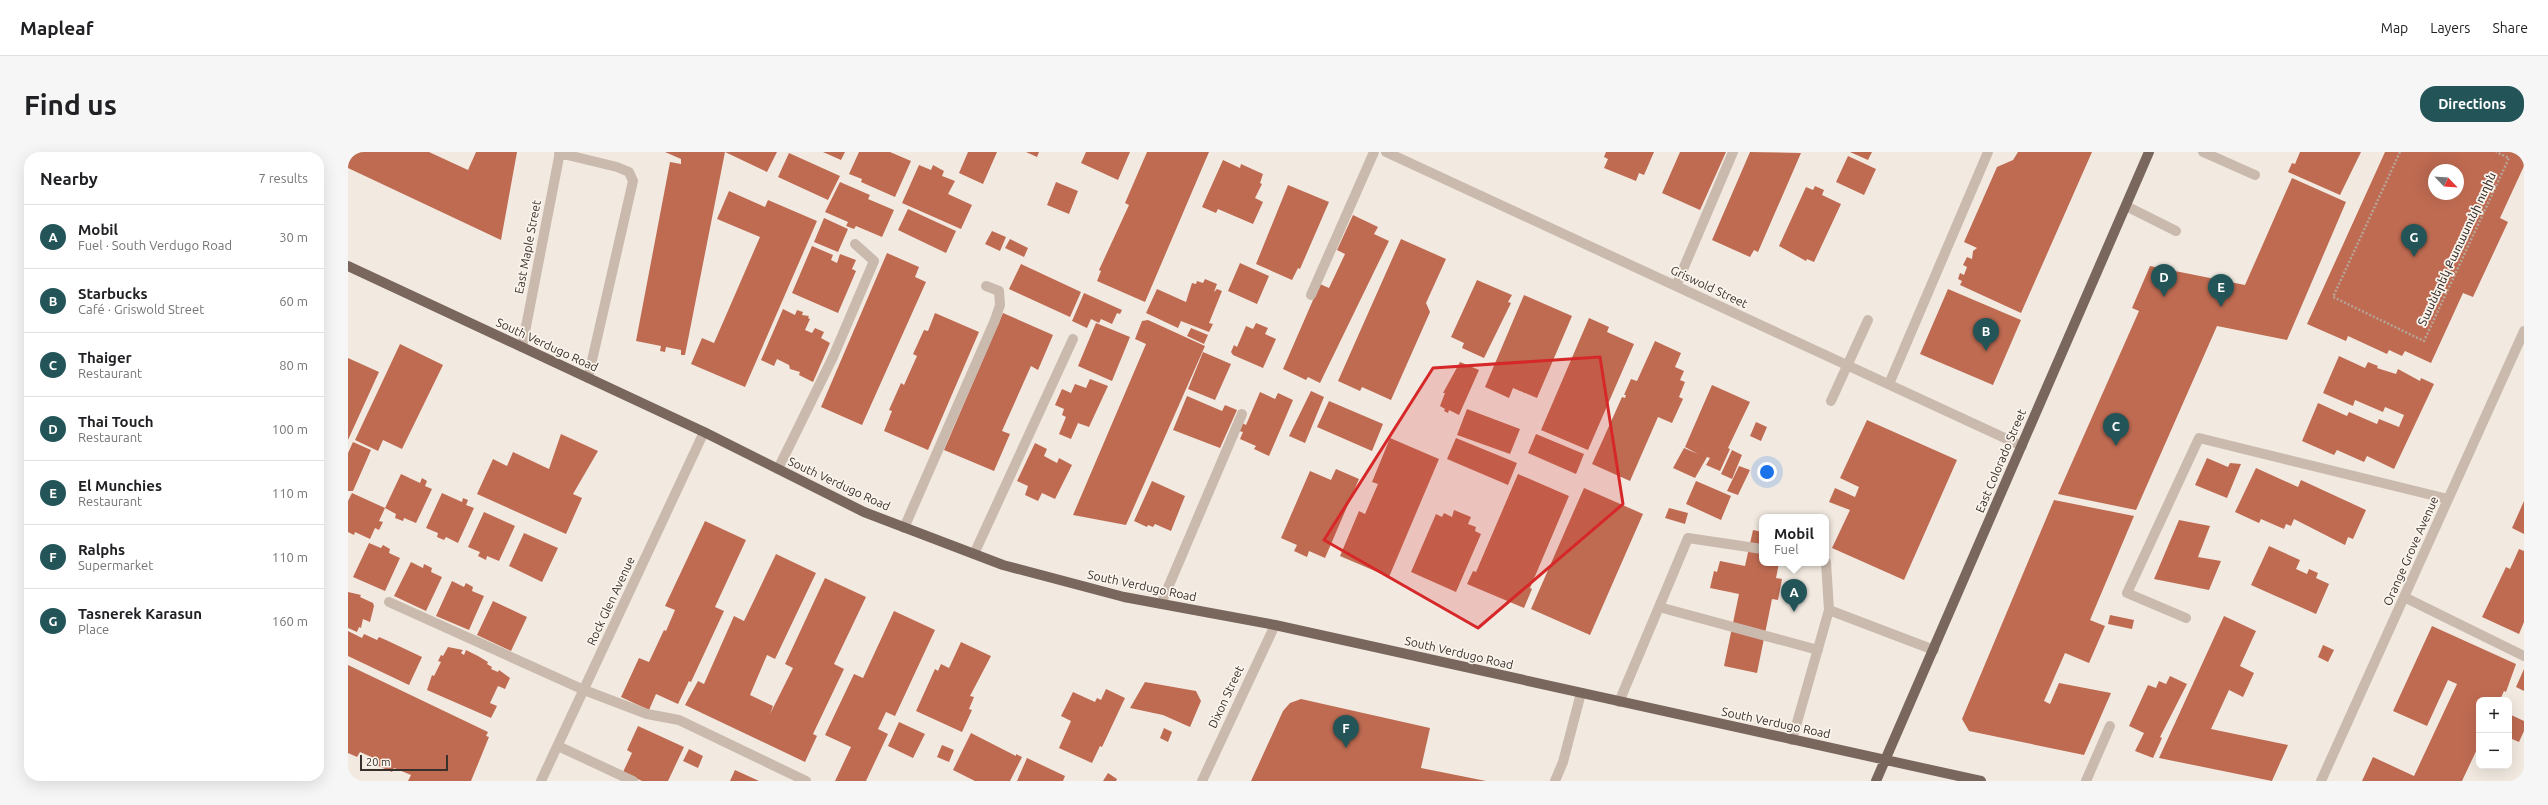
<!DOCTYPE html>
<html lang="en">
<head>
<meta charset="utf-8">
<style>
  :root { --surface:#fff; --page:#f6f6f6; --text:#202124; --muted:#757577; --line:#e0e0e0; --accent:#235558 }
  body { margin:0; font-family:Ubuntu,"Noto Sans Armenian",sans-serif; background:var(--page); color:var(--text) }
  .controls { position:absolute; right:12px; bottom:12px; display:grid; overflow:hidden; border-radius:8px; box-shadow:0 4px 16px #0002 }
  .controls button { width:36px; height:36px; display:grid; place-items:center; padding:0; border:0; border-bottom:1px solid var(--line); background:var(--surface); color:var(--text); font:20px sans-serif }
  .compass { position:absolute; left:2080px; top:12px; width:36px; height:36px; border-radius:50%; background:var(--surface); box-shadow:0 4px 16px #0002; rotate:115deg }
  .scale { position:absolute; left:12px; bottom:10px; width:88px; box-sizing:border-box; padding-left:4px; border:2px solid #392f2b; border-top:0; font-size:11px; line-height:14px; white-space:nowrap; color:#392f2b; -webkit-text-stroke:3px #faf4ed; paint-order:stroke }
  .you { position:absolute; left:1419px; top:320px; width:14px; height:14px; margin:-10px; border:3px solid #fff; border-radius:50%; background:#1a73e8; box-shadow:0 0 0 6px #1a73e833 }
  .badge { display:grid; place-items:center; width:26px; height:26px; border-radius:50%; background:var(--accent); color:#fff; font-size:13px; font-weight:700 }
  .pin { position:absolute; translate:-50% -33px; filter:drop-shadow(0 1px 2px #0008) }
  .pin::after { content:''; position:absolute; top:21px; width:14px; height:12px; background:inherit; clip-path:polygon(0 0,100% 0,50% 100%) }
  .popup { position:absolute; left:1411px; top:362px; width:70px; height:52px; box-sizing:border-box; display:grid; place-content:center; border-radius:8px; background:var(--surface); filter:drop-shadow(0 1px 3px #0005); font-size:13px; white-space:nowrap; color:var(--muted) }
  .popup b { font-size:15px; color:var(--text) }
  .popup::after { content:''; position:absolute; left:50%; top:100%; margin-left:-8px; border:8px solid transparent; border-top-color:var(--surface) }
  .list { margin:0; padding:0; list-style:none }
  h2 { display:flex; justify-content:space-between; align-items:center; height:52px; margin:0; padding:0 16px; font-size:17px }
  h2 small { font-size:13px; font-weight:400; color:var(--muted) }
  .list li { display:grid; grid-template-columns:26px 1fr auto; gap:12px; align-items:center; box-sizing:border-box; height:64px; padding:0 16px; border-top:1px solid var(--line) }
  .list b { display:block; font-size:15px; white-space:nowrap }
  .list p { margin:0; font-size:13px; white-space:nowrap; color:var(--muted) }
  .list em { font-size:13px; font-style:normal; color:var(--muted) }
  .map { position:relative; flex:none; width:2176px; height:629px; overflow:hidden; border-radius:16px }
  header { display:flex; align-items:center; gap:24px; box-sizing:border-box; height:56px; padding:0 20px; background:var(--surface); border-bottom:1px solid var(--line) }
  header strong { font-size:19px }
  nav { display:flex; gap:22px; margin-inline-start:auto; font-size:14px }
  .intro { display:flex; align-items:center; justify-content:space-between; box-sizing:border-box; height:96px; padding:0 24px }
  h1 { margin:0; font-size:28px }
  .button { padding:10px 18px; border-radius:16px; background:var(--accent); color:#fff; font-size:14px; font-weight:700 }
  main { display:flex; gap:24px; padding:0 24px }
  aside { flex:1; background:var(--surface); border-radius:16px; box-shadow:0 4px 16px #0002 }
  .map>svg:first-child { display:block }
</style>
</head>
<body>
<header>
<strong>Mapleaf</strong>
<nav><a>Map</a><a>Layers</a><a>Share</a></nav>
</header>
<div class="intro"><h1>Find us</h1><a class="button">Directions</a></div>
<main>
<aside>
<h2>Nearby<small>7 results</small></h2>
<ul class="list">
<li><span class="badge">A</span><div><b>Mobil</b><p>Fuel · South Verdugo Road</p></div><em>30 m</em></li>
<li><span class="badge">B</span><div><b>Starbucks</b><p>Café · Griswold Street</p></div><em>60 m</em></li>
<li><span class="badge">C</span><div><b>Thaiger</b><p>Restaurant</p></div><em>80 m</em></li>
<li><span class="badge">D</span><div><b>Thai Touch</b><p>Restaurant</p></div><em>100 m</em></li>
<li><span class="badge">E</span><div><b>El Munchies</b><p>Restaurant</p></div><em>110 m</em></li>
<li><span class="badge">F</span><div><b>Ralphs</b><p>Supermarket</p></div><em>110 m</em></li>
<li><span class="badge">G</span><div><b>Tasnerek Karasun</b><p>Place</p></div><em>160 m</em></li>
</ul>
</aside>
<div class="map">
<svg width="2176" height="629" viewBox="0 0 2176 629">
  <rect width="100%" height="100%" fill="#f2eae1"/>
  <path fill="#bf6b52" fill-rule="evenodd" d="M 0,0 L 81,0 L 120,18 L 128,0 L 169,0 L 153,88 L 0,16 Z
    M 317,0 L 429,0 L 419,20 L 377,0 L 337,203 L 333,203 L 333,198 L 318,195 L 317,200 L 312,199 L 313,194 L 288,189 L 322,10 L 333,12 L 333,7 Z
    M 475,0 L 497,0 L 493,8 Z
    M 511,0 L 542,0 L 563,9 L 547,45 L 513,30 L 514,27 L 501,22 Z
    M 620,0 L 649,0 L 635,32 L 611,21 Z
    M 678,0 L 691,0 L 689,5 Z
    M 738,0 L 782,0 L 770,28 L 733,11 Z
    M 799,0 L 861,0 L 797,150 L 749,129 L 753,119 L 751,118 L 781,53 L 777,51 Z
    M 1258,0 L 1306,0 L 1296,23 L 1291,21 L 1288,29 L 1256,16 L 1260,7 L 1256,5 Z
    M 1332,0 L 1378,0 L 1352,58 L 1314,41 Z
    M 1402,0 L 1453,1 L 1410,100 L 1406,98 L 1402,105 L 1364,88 Z
    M 1502,0 L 1524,0 L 1520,8 Z
    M 1670,0 L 1744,0 L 1673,161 L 1612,133 L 1614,129 L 1610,127 L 1612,121 L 1616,123 L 1619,115 L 1615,113 L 1619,105 L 1624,107 L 1625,99 L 1629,96 L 1616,90 L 1649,15 L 1665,8 Z
    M 1952,0 L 2013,0 L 1992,43 L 1940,20 L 1944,11 L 1947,12 Z
    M 2037,0 L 2176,0 L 2176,14 L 2152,66 L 2160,70 L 2125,145 L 2115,141 L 2083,211 L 2057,199 L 2054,204 L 2041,198 L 2039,202 L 2000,184 L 1998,189 L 1959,172 ZM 2086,18 L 2110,18 L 2110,42 L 2086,42 Z
    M 441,1 L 492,24 L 480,48 L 430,25 Z
    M 1500,4 L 1528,17 L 1516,43 L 1488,30 Z
    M 875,8 L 892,16 L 893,12 L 915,22 L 912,31 L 914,32 L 907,46 L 915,50 L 905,72 L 870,57 L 868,61 L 854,55 Z
    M 571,13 L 583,18 L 585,13 L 596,19 L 594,24 L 607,29 L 600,42 L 624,53 L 613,77 L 554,51 Z
    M 1944,26 L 1998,50 L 1939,188 L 1869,174 L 1788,358 L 1710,342 L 1791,159 L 1784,156 L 1802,114 L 1897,133 Z
    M 492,30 L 522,43 L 520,47 L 546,58 L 534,85 L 508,74 L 506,77 L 498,74 L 500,70 L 477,60 Z
    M 708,30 L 730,39 L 721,62 L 699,53 Z
    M 940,33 L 981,50 L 952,117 L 950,116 L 944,128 L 908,112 Z
    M 1467,34 L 1476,38 L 1474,43 L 1493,52 L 1466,110 L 1459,107 L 1458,109 L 1431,94 L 1458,35 L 1465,38 Z
    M 381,39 L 417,55 L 420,48 L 469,69 L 397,235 L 343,212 L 354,186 L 366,191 L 412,85 L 369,67 Z
    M 560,57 L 608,79 L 598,101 L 550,78 Z
    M 1005,63 L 1030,75 L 1026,82 L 1041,89 L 972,231 L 960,225 L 958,228 L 935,217 L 972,132 L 981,136 L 997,102 L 989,98 Z
    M 476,66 L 500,77 L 490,100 L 466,90 Z
    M 644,79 L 658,85 L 652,99 L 637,92 Z
    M 662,87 L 680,96 L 676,105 L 657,96 Z
    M 1053,87 L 1098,107 L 1078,151 L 1082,160 L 1043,248 L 1014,235 L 1012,239 L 990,229 Z
    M 464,94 L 485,103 L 483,108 L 489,111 L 492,102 L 508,108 L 504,117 L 508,119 L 490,161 L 444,141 Z
    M 539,101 L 571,115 L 567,125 L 578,130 L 514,273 L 473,255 Z
    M 892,111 L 921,124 L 909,152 L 880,139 Z
    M 673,112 L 733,140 L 722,165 L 661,137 Z
    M 857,127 L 869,132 L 866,140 L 869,137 L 874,139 L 861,171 L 865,172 L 861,180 L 833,169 L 830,176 L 798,161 L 809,137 L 838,150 L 844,131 L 848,132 L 849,129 L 855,131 Z
    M 1129,128 L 1164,143 L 1160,150 L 1163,151 L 1136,206 L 1114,196 L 1116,191 L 1103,185 Z
    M 1600,137 L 1673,168 L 1645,233 L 1572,202 Z
    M 736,141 L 774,158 L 772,162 L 769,161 L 764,172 L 753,167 L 751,171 L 743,167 L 739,176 L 724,169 Z
    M 1176,143 L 1224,164 L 1189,246 L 1165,236 L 1161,246 L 1137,235 Z
    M 435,157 L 447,163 L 449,158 L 455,160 L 454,163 L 461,164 L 460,166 L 462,167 L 457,178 L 464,181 L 467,176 L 476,180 L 473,186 L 482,191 L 465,230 L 451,223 L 452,220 L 442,217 L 441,213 L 429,207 L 426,214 L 413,208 Z
    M 587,161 L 631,180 L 580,298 L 536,279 L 544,259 L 541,258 L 553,231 L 556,233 L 569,204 L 565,202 L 576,178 L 580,179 Z
    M 655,161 L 705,183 L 690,218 L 683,214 L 654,279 L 662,282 L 646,319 L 596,298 Z
    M 1241,166 L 1261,175 L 1259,180 L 1286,192 L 1240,298 L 1193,278 Z
    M 800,168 L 857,194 L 778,373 L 725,363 L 798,192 L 787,187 L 794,169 Z
    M 748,171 L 782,185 L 764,229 L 730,214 Z
    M 908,171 L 920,176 L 917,182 L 928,187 L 915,216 L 885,203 L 883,200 L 886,193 L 889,195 L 898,174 L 905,177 Z
    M 843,176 L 860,183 L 856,192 L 839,184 Z
    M 1307,189 L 1333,201 L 1327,215 L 1336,219 L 1332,228 L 1337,230 L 1331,245 L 1335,247 L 1324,271 L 1310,265 L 1282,329 L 1244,312 L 1274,245 L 1277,246 L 1278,243 L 1276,243 L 1283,227 L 1289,229 Z
    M 52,192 L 95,213 L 54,297 L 35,288 L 30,299 L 7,288 Z
    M 855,200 L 883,212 L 867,248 L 840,237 Z
    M 1991,204 L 2017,216 L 2020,210 L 2030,214 L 2029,216 L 2048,222 L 2050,217 L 2072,229 L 2073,226 L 2086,232 L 2046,317 L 2019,304 L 2016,310 L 1989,298 L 1986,303 L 1954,289 L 1970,251 L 1999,264 L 2001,260 L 2029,272 L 2031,267 L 2051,275 L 2056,263 L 2037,255 L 2035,260 L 2007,248 L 2005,254 L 1975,241 Z
    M 0,206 L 31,220 L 0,288 Z
    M 1112,210 L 1131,218 L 1111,263 L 1101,258 L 1100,261 L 1096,259 L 1097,257 L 1092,254 L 1097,241 L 1095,241 Z
    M 742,227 L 760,234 L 741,275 L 730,271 L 723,287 L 711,282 L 718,265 L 714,263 L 716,257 L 707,253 L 714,237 L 723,241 L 727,232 L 738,236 Z
    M 1364,233 L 1402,250 L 1380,296 L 1382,297 L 1372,319 L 1358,313 L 1362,306 L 1359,305 L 1347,326 L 1325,316 L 1336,296 L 1350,302 L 1337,295 Z
    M 963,239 L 976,245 L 957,291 L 941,284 Z
    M 912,240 L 927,247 L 930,241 L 945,248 L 921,304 L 906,297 L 908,294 L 892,287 L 895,280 L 891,279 L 894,271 L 898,273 Z
    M 839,244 L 874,259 L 877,253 L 889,258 L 872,296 L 825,278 Z
    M 981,249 L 1035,272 L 1024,299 L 969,275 Z
    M 1119,257 L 1172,277 L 1162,302 L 1109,283 Z
    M 1519,268 L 1609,308 L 1556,428 L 1484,396 L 1502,358 L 1481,350 L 1487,336 L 1507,345 L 1511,335 L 1492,326 Z
    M 1408,270 L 1419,275 L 1413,289 L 1402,284 Z
    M 213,282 L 250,299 L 225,342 L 234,346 L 218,382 L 129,342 L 145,307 L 159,314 L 165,300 L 201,317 Z
    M 1188,282 L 1236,302 L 1228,322 L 1180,301 Z
    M 1042,286 L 1091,307 L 1041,425 L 992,404 L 1011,359 L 1017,362 L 1030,332 L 1024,330 Z
    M 1108,286 L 1169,311 L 1160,333 L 1099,307 Z
    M 5,290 L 23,298 L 5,339 L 0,339 L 0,301 Z
    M 687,291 L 699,297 L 696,304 L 709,311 L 711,306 L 724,313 L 707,347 L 694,341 L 690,349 L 677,343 L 680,334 L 669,329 Z
    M 1384,298 L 1394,303 L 1384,327 L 1373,322 Z
    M 1859,306 L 1880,315 L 1882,311 L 1893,312 L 1879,346 L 1847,333 Z
    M 1391,314 L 1402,318 L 1390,343 L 1379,339 Z
    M 1908,316 L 1950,335 L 1953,328 L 2018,358 L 2005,387 L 2000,385 L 1997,393 L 1946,367 L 1943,374 L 1938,372 L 1936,377 L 1913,367 L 1911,371 L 1887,360 Z
    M 988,317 L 1011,327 L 977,406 L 961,399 L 959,405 L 946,399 L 949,393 L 933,386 L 962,319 L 983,328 Z
    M 53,322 L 72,331 L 74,326 L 79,329 L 77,334 L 84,337 L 68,371 L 56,366 L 55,369 L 47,366 L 48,362 L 37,356 Z
    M 1170,322 L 1221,344 L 1182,436 L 1184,437 L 1176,456 L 1119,432 L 1125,419 L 1128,420 Z
    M 804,329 L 837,344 L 823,379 L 807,372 L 805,375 L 800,373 L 799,375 L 786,369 Z
    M 1348,329 L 1383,344 L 1373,368 L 1338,352 Z
    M 1236,336 L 1295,362 L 1242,483 L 1183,457 Z
    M 4,341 L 37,356 L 31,369 L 35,370 L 31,378 L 27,376 L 22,387 L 7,380 L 6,383 L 0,380 L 0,349 Z
    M 94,341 L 114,350 L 115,346 L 120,348 L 118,353 L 126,356 L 110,391 L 98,385 L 96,388 L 89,385 L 90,381 L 78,376 Z
    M 1706,348 L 1786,364 L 1742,468 L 1757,474 L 1741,511 L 1717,501 L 1696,549 L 1702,552 L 1711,531 L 1763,541 L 1736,603 L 1621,579 L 1614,567 Z
    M 2176,349 L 2176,382 L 2164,376 Z
    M 1321,356 L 1340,361 L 1337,372 L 1317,366 Z
    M 1106,358 L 1123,365 L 1120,372 L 1128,375 L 1127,379 L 1133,382 L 1108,440 L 1063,420 L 1088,362 L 1094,365 L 1096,361 L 1104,365 Z
    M 136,360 L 167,374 L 151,409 L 139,404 L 138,408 L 130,404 L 132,400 L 120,395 Z
    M 1831,368 L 1862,374 L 1850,405 L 1873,409 L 1861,438 L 1806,427 Z
    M 357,369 L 398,388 L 367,455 L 376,459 L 343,530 L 341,529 L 330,552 L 308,542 L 301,558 L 273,545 L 291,506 L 301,510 L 316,478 L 318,479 L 327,458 L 317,454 Z
    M 1405,378 L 1414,380 L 1414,411 L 1431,411 L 1428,426 L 1434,427 L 1430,448 L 1424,447 L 1409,521 L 1376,514 L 1391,442 L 1362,436 L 1366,419 L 1369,420 L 1372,409 L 1397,414 Z
    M 176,381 L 210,396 L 194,430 L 161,414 Z
    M 21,391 L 33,396 L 35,393 L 42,397 L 41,401 L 52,406 L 37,439 L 5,425 Z
    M 1921,394 L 1952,408 L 1948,417 L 1959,422 L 1961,417 L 1970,421 L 1968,426 L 1981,432 L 1968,462 L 1903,433 Z
    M 2171,397 L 2176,399 L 2176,470 L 2171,482 L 2134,465 L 2158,415 L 2162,417 Z
    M 428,402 L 468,421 L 427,507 L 419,503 L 402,543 L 425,554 L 422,562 L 445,516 L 437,512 L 477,426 L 518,445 L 486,512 L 496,517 L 465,582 L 469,584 L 457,610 L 337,553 L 350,529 L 356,532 L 386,464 L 396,469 Z
    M 63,410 L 75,416 L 76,412 L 84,416 L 83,420 L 94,425 L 78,459 L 46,444 Z
    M 104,429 L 116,435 L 118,431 L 125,435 L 124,439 L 136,444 L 121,478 L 88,464 Z
    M 0,440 L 13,443 L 12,445 L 25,451 L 26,454 L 22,470 L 15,467 L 13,476 L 11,475 L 9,480 L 0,476 Z
    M 145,449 L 179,465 L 163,499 L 129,483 Z
    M 546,459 L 587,478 L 547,564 L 538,560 L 530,577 L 540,582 L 518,629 L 487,629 L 503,595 L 477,583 L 506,522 L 515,526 Z
    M 1762,463 L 1786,468 L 1784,477 L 1760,472 Z
    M 1876,464 L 1908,479 L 1892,514 L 1906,521 L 1895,545 L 1881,538 L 1863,577 L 1940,593 L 1924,629 L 1811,606 Z
    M 2084,474 L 2168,512 L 2158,540 L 2156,539 L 2152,548 L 2131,548 L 2131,593 L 2114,629 L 2014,629 L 2025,605 L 2066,624 L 2109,532 L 2100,528 L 2079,574 L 2045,559 Z
    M 0,479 L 14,486 L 16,482 L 29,488 L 31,485 L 38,488 L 74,505 L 61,533 L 0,504 Z
    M 613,490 L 643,504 L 622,544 L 626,545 L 621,557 L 624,558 L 614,580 L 568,559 L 587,517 L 590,519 L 593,512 L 601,516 Z
    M 1975,493 L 1986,498 L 1980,510 L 1970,505 Z
    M 100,495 L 115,498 L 113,501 L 116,503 L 118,498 L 130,504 L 140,510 L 139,512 L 144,515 L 143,517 L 150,520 L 151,518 L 162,526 L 157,537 L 150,534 L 142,551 L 149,554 L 143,566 L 79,538 L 84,523 L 86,524 L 93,510 L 90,509 L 93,503 L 95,504 Z
    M 0,513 L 140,580 L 138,584 L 141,585 L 123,629 L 60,629 L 63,623 L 46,616 L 44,620 L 28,613 L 30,608 L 12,600 L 9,605 L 0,601 Z
    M 2176,517 L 2176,539 L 2168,535 Z
    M 1822,524 L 1839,532 L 1812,585 L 1814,586 L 1805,606 L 1787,599 L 1796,581 L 1781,574 L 1800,533 L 1808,536 L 1811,529 L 1818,532 Z
    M 797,530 L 848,539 L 853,549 L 842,575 L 815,563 L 782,556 Z
    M 758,537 L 777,546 L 754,595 L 752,594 L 744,611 L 711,596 L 723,569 L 713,564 L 725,540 L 747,550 L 749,546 L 753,548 Z
    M 953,547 L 1082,576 L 1073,616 L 1138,629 L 903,629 L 935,559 L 942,551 Z
    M 2161,562 L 2176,569 L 2176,579 L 2171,590 L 2164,587 L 2161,593 Z
    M 551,570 L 577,582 L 565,606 L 540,594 Z
    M 290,574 L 336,595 L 320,629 L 294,629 L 275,620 L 284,601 L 279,598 Z
    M 816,576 L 824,580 L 820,590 L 812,586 Z
    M 623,581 L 668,604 L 668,602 L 674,605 L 662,629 L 627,629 L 605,618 Z
    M 594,593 L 606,598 L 601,610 L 589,605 Z
    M 341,597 L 355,604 L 350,616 L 335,609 Z
    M 679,606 L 717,624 L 715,629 L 669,629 Z
    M 387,618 L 411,629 L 382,629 Z
    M 760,621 L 769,627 L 768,629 L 755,629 Z"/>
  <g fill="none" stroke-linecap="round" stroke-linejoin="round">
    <path stroke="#b6a497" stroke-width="2.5" stroke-dasharray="2 2" stroke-linecap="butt" d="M 2052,0 L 1985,145 L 2076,189 L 2161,6 L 2148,0"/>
    <path stroke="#cabaad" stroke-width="10" d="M 1038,0 L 1674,294
      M 1855,0 L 1907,23
      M 211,1 L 269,15 L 281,20 L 285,29 L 240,226
      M 1778,54 L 1828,79
      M 1328,134 L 1385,0
      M 963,143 L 1026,0
      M 174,195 L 212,0
      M 1541,232 L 1640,0
      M 1483,249 L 1520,168
      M 430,317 L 485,205 L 526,109 L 507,92
      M 556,376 L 647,168 L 652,153 L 651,139 L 638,134
      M 626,402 L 725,187
      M 2056,445 L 2176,504
      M 41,450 L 236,538 L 299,562 L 331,568 L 458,629
      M 813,452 L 894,262
      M 1311,455 L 1470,498
      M 1481,458 L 1586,498
      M 1838,466 L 1779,441 L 1851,286 L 2100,347
      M 1271,550 L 1340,386 L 1414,397
      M 1444,588 L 1481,458 L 1478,410
      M 210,594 L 285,629
      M 193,629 L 356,280
      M 854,629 L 927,473
      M 1207,629 L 1215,610 L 1233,541
      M 1738,629 L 1762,574
      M 1973,629 L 2176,179"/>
    <path stroke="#79665d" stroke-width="10" d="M 0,114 L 356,280 L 516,360 L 655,413 L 776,445 L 927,473 L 1633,629
      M 1528,629 L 1801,0"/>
  </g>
  <path fill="#d62828" fill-opacity="0.2" stroke="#d62828" stroke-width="3" stroke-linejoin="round" d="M 1252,205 L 1275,352 L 1130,476 L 976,388 L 1085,216 Z"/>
  <g text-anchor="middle" stroke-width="3.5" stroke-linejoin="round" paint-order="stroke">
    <g font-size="12" fill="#392f2b" stroke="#faf4ed">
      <text transform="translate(180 95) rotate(-79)" y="4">East Maple Street</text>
      <text transform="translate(2109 97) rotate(-65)" y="4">Տասներեկ Քառասունի ուղին</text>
      <text transform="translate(1361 135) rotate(25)" y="4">Griswold Street</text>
      <text transform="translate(199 193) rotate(25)" y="4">South Verdugo Road</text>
      <text transform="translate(1653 309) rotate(-67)" y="4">East Colorado Street</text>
      <text transform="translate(491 332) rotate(25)" y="4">South Verdugo Road</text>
      <text transform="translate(2063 399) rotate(-66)" y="4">Orange Grove Avenue</text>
      <text transform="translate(794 434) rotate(12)" y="4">South Verdugo Road</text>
      <text transform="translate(263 449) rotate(-65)" y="4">Rock Glen Avenue</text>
      <text transform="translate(1111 501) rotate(13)" y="4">South Verdugo Road</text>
      <text transform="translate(878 545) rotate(-65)" y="4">Dixon Street</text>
      <text transform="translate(1428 571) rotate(12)" y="4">South Verdugo Road</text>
    </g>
  </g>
</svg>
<div class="controls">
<button>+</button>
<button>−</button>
</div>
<svg class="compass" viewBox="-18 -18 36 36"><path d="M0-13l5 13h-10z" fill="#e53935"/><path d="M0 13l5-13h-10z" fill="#757577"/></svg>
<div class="scale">20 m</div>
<div class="you"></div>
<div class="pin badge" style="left:1446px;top:460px">A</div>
<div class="popup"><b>Mobil</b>Fuel</div>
<div class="pin badge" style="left:1638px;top:199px">B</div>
<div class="pin badge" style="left:1768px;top:294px">C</div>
<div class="pin badge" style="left:1816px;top:145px">D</div>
<div class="pin badge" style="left:1873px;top:155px">E</div>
<div class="pin badge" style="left:998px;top:596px">F</div>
<div class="pin badge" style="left:2066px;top:105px">G</div>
</div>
</main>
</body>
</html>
